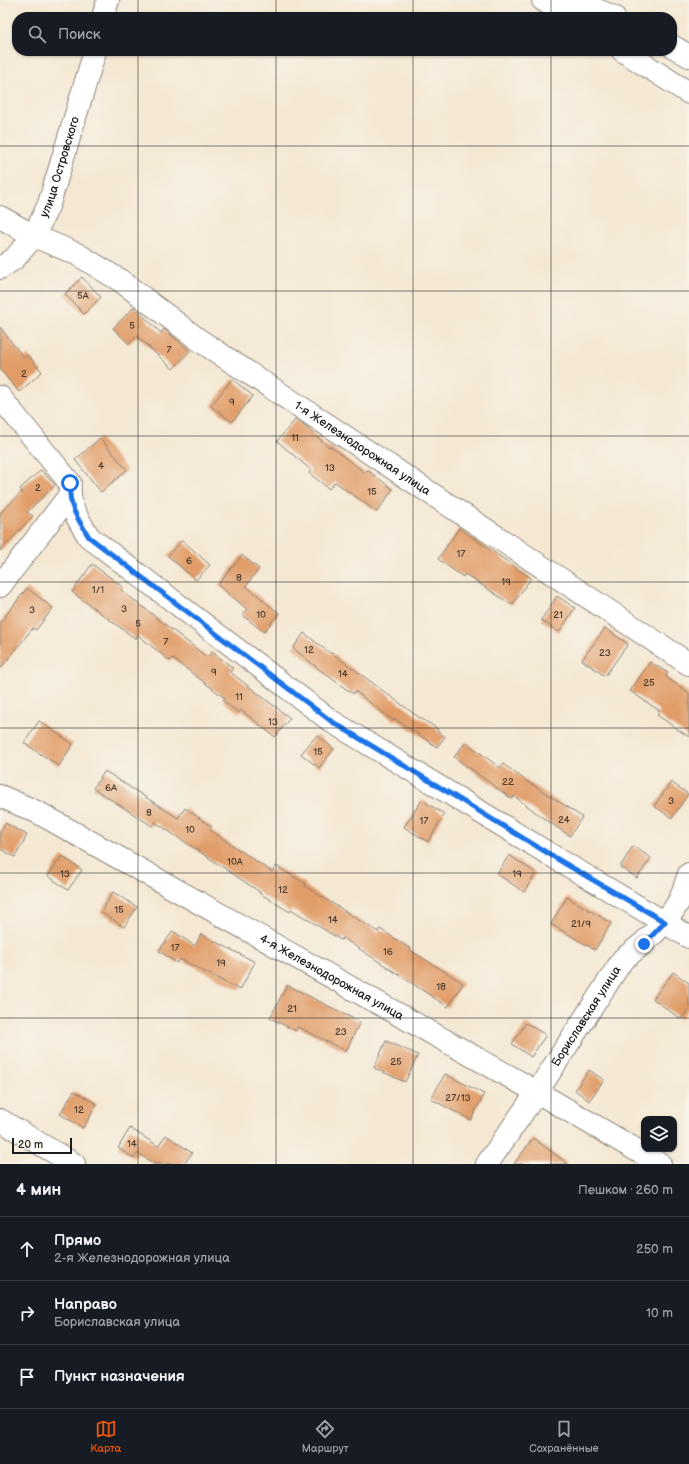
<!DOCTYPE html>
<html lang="ru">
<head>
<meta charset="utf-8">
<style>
  :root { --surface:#171b24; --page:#20242c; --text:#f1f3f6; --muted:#9ea1a6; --line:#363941; --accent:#ea580c }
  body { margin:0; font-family:"Balsamiq Sans",sans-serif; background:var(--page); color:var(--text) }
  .controls { position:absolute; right:12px; bottom:12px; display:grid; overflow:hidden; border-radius:8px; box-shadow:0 1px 3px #0004 }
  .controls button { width:36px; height:36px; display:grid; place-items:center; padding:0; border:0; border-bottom:1px solid var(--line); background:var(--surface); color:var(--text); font:20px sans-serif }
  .scale { position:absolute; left:12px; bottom:10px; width:60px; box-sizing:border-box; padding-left:4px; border:2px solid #1c1c1c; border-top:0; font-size:11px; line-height:14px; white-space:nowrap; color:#1c1c1c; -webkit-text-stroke:3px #f7f3e8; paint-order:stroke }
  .stop { position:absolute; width:12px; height:12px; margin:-9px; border:3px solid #1a73e8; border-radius:50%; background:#fff }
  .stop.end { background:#1a73e8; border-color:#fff; box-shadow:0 1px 4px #0008 }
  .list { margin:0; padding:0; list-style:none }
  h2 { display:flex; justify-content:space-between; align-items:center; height:52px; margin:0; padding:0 16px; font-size:17px }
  h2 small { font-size:13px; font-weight:400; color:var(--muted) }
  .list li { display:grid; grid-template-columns:26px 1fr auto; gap:12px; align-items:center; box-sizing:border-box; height:64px; padding:0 16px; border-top:1px solid var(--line) }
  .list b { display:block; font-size:15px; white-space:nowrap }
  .list p { margin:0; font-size:13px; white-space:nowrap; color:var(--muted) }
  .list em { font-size:13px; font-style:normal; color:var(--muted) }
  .icon { flex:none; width:22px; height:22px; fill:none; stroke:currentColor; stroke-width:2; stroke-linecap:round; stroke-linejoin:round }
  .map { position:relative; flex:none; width:689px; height:1164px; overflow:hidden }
  .search { position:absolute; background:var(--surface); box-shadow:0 1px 3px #0004; left:12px; right:12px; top:12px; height:44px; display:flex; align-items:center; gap:10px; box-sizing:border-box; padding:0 14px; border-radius:16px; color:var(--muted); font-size:15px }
  .sheet { height:244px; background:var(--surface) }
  nav { display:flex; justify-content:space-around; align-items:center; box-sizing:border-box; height:56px; border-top:1px solid var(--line); background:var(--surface); font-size:11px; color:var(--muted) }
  nav a { display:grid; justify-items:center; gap:2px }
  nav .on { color:var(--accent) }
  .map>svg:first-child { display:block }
</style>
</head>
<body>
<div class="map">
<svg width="689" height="1164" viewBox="0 0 689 1164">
  <rect width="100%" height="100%" fill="#f7f3e8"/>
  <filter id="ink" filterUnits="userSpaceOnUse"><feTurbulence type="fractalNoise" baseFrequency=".025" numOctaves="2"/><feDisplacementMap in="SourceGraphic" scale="8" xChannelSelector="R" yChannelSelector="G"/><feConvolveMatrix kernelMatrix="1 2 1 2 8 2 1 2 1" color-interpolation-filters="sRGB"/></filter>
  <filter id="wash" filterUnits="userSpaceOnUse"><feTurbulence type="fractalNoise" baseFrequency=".012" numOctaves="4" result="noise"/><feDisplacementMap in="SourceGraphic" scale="16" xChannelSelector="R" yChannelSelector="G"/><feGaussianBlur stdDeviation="0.9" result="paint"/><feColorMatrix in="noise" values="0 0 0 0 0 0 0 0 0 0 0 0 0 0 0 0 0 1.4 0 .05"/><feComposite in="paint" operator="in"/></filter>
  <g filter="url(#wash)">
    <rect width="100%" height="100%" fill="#f4e8d3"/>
    <g id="blocks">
      <path fill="#e19c67" d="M 82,277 L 101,297 L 84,314 L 65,294 Z
        M 134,307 L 161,333 L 164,329 L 190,351 L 173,369 L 137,336 L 129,344 L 113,328 Z
        M 0,327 L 24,358 L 28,355 L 42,372 L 19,392 L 0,369 Z
        M 232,379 L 253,396 L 232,422 L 211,406 Z
        M 296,419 L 329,447 L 330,446 L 365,473 L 367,470 L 393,489 L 377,512 L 335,482 L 329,489 L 309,473 L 311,470 L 277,441 Z
        M 100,438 L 127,470 L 101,492 L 75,460 Z
        M 41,470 L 55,485 L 27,512 L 33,516 L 0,551 L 0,513 L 22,492 L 20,489 Z
        M 459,528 L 531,578 L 512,605 L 465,574 L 463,577 L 438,559 Z
        M 182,540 L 210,565 L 196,580 L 168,556 Z
        M 242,555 L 259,569 L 246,586 L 279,613 L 264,632 L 242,615 L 247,609 L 218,585 Z
        M 92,564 L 123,587 L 121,590 L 207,657 L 212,652 L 233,668 L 230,672 L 290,718 L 275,737 L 241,710 L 239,713 L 223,701 L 225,698 L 172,658 L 170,661 L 138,635 L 136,639 L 72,592 Z
        M 27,588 L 53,608 L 36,630 L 33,628 L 0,669 L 0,623 Z
        M 557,596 L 575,608 L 559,632 L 541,620 Z
        M 605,628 L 628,644 L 605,676 L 582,660 Z
        M 304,633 L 331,654 L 332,653 L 417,716 L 438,729 L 437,731 L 445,737 L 437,747 L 395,719 L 394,721 L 355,691 L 353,694 L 320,670 L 293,648 Z
        M 650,662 L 668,673 L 666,677 L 689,693 L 689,737 L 657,715 L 660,711 L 630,691 Z
        M 39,721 L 73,744 L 59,766 L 24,743 Z
        M 317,735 L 334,749 L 319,768 L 301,754 Z
        M 466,742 L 500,768 L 503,764 L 532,785 L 532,784 L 582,817 L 570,836 L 546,820 L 514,796 L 512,799 L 454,757 Z
        M 105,771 L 178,818 L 185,808 L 212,827 L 210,830 L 272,872 L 276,866 L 306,884 L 305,886 L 378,932 L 380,929 L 411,949 L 410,950 L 463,983 L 448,1007 L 343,938 L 341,940 L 291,909 L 290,912 L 259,893 L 260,892 L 155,822 L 152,826 L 93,788 Z
        M 671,782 L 688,794 L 672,818 L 654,806 Z
        M 422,800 L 444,814 L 428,842 L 404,827 Z
        M 5,823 L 27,835 L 15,857 L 0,849 L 0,832 Z
        M 633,846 L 651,858 L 637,878 L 620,867 Z
        M 509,855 L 536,873 L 524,892 L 497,874 Z
        M 62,856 L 82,870 L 68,890 L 48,876 Z
        M 113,892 L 137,907 L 124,927 L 101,912 Z
        M 567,897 L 611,923 L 595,950 L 551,924 Z
        M 173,931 L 195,946 L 201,934 L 255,962 L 240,990 L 180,959 L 177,963 L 159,951 Z
        M 673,972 L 689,983 L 689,1008 L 681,1019 L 653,999 Z
        M 287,985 L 360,1022 L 346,1051 L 298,1027 L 296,1031 L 270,1018 Z
        M 526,1023 L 546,1035 L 531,1057 L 512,1044 Z
        M 386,1041 L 418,1055 L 405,1082 L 374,1068 Z
        M 589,1070 L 604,1080 L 589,1101 L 575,1090 Z
        M 445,1074 L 484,1094 L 471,1120 L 431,1099 Z
        M 74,1091 L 97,1104 L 83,1128 L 60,1114 Z
        M 130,1128 L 158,1146 L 166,1135 L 192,1153 L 184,1164 L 154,1164 L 138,1153 L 134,1158 L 118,1148 Z
        M 533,1138 L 568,1164 L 514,1164 Z"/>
    </g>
  </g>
  <g filter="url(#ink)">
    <use href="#blocks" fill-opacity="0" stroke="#888278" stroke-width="1"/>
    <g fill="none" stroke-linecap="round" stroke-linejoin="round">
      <g stroke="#888278" stroke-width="24">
        <g id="minor">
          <path d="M 543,0 L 570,17"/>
          <path d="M 573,0 L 614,17"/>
          <path d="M 103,17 L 108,0"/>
          <path d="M 672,46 L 689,56"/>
          <path d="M 623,51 L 689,93"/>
          <path id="s1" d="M 0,217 L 34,236 L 77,254 L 121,281 L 199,340 L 689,664"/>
          <path id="s2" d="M 0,268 L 14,259 L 34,236 L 49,204 L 95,51"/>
          <path d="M 0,397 L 70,483 C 68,507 77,517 89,537 L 331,721 L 564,863 L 689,937"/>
          <path d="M 0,586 L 69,496"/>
          <path id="s3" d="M 0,796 L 37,812 L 537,1092 L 660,1164"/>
          <path d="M 0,1120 L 74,1164"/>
          <path id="s4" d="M 487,1164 L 537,1092 L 623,959 C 645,943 666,925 679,901 C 683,893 686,883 689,874"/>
        </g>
      </g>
      <use href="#minor" stroke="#fff" stroke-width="22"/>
    </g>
  </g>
  <g fill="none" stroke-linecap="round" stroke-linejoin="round" filter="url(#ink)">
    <path stroke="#1a73e8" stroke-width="5" d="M 70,483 C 68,507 77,517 89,537 L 331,721 L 564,863 L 665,922 L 644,944"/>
  </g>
  <path fill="none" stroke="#1c1c1c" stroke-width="1" stroke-opacity="0.55" d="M 138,0 L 138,17M 276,0 L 276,17M 413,0 L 413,17M 551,0 L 551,17M 138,51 L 138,1164M 276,51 L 276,1164M 413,51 L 413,1164M 551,51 L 551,1164M 0,146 L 689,146M 0,291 L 689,291M 0,436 L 689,436M 0,582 L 689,582M 0,728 L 689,728M 0,873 L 689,873M 0,1018 L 689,1018"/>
  <g text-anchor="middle" stroke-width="4" stroke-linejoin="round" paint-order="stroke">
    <g font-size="10" fill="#4d3c2f">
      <text x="83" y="299">5А</text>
      <text x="132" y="329">5</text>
      <text x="169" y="353">7</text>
      <text x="24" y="377">2</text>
      <text x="232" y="405">9</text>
      <text x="295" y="441">11</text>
      <text x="101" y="469">4</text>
      <text x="330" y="471">13</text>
      <text x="38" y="491">2</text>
      <text x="372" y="495">15</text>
      <text x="461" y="557">17</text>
      <text x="189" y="564">6</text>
      <text x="239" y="581">8</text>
      <text x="506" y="585">19</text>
      <text x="98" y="593">1/1</text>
      <text x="124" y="612">3</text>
      <text x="32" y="613">3</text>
      <text x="261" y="618">10</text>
      <text x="558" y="618">21</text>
      <text x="138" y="627">5</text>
      <text x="166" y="645">7</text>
      <text x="309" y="653">12</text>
      <text x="605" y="656">23</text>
      <text x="214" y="675">9</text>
      <text x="343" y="677">14</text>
      <text x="649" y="686">25</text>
      <text x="239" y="700">11</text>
      <text x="273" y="725">13</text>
      <text x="318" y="755">15</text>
      <text x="508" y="785">22</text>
      <text x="111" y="791">6А</text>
      <text x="671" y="804">3</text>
      <text x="149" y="816">8</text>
      <text x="564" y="823">24</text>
      <text x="424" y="824">17</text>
      <text x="190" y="833">10</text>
      <text x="235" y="865">10А</text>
      <text x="65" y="877">13</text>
      <text x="517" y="877">19</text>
      <text x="283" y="893">12</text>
      <text x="119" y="913">15</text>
      <text x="333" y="923">14</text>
      <text x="581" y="927">21/9</text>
      <text x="175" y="951">17</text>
      <text x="388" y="955">16</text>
      <text x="221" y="966">19</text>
      <text x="441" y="990">18</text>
      <text x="292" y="1012">21</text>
      <text x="341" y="1035">23</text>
      <text x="396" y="1065">25</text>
      <text x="458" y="1101">27/13</text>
      <text x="79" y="1113">12</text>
      <text x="132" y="1147">14</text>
    </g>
    <g font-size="12" fill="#1c1c1c" stroke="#f7f3e8">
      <text dy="4" stroke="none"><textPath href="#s2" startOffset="121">улица Островского</textPath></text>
      <text dy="4" stroke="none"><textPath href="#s1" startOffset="431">1-я Железнодорожная улица</textPath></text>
      <text dy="4" stroke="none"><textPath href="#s3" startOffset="378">4-я Железнодорожная улица</textPath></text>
      <text dy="4" stroke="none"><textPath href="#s4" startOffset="178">Бориславская улица</textPath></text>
    </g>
  </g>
</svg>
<div class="controls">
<button><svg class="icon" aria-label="layers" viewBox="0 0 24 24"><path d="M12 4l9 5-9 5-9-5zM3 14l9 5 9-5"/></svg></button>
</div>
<div class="scale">20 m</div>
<div class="stop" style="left:70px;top:483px"></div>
<div class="stop end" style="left:644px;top:944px"></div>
<div class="search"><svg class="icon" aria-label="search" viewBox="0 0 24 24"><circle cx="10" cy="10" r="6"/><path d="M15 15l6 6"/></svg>Поиск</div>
</div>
<section class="sheet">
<h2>4 мин<small>Пешком · 260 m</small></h2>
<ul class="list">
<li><svg class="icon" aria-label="ahead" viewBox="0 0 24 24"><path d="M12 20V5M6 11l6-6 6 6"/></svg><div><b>Прямо</b><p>2-я Железнодорожная улица</p></div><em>250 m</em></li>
<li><svg class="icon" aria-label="right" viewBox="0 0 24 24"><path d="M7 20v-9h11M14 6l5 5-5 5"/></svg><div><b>Направо</b><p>Бориславская улица</p></div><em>10 m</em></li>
<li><svg class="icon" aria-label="arrive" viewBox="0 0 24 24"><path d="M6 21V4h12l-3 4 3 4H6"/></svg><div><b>Пункт назначения</b></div></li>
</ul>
</section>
<nav>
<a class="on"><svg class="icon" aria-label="map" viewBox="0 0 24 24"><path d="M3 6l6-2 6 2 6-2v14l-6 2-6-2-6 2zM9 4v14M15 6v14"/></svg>Карта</a>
<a><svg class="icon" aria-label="directions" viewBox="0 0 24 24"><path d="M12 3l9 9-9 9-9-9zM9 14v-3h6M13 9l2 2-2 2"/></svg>Маршрут</a>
<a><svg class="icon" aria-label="saved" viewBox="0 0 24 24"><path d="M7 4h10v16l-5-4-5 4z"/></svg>Сохранённые</a>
</nav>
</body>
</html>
